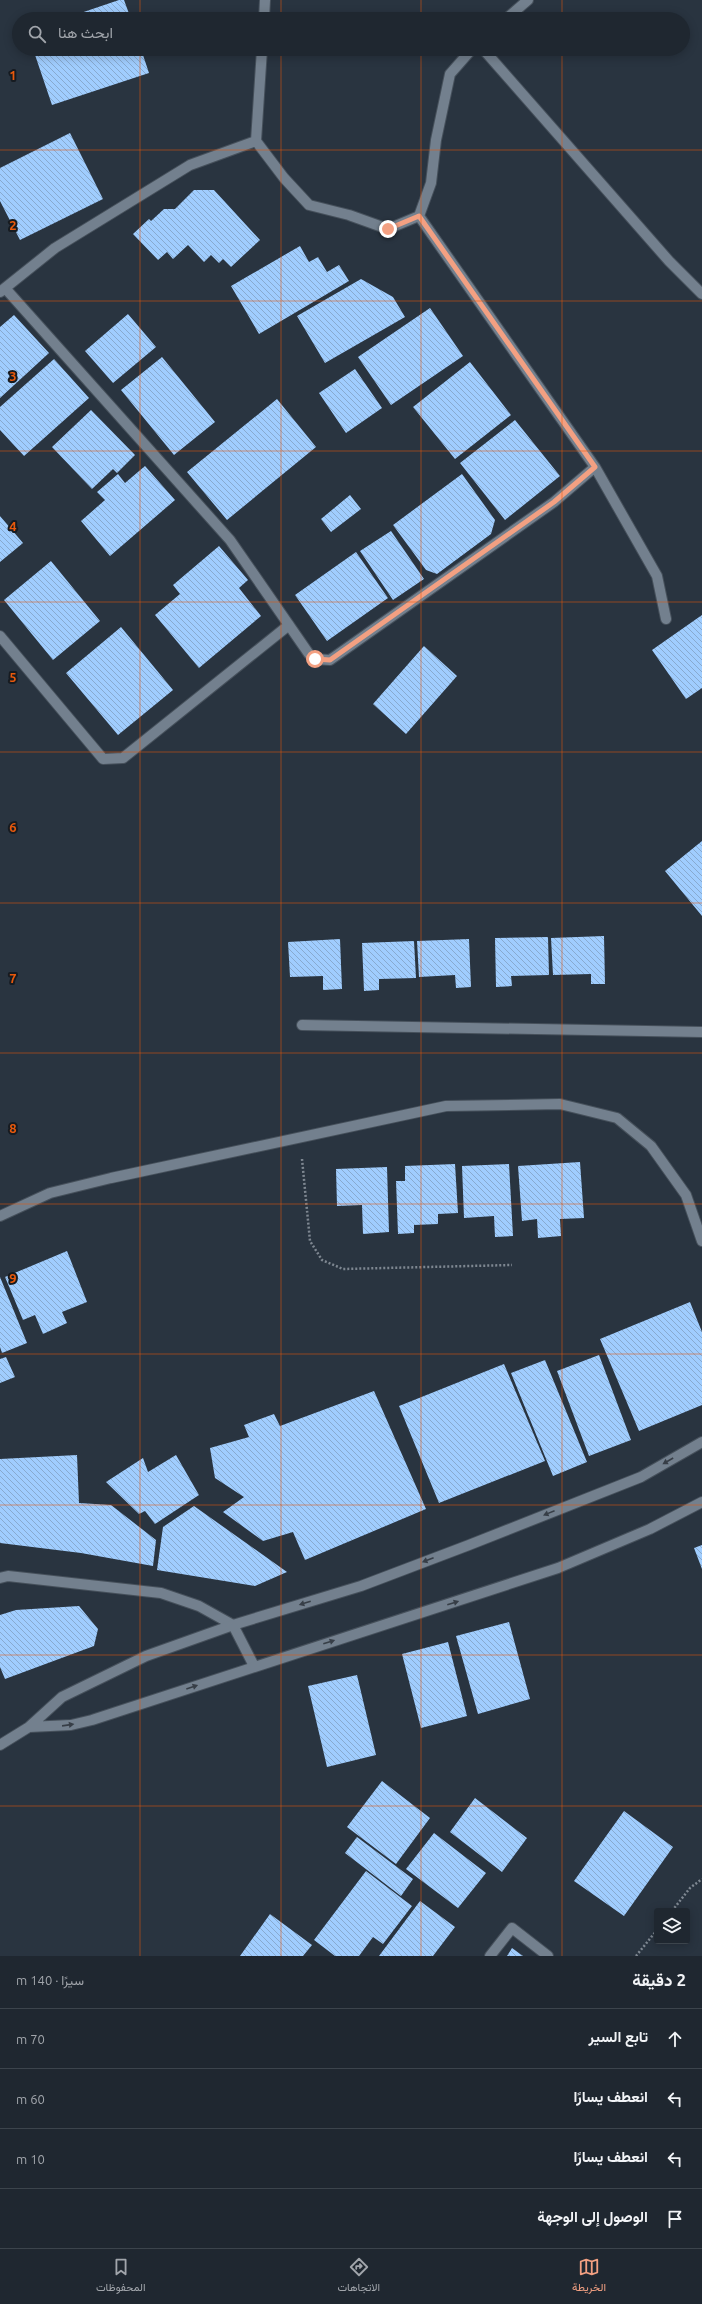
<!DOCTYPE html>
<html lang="ar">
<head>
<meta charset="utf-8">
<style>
  :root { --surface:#1f2730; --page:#272f38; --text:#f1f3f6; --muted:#a1a5ab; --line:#3c444c; --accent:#f3a082 }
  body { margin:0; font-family:Ubuntu,Vazirmatn,sans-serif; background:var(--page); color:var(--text); direction:rtl }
  .controls { position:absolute; right:12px; bottom:12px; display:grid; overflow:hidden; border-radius:4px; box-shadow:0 2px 10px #0003 }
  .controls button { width:36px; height:36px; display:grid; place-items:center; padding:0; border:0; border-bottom:1px solid var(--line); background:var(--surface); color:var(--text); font:20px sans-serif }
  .stop { position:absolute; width:12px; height:12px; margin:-9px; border:3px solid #f3a082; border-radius:50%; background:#fff }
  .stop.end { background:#f3a082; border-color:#fff; box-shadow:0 1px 4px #0008 }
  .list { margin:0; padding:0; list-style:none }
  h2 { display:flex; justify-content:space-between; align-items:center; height:52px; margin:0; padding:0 16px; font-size:17px }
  h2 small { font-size:13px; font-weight:400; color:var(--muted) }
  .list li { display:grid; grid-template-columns:26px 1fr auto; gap:12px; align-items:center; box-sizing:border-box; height:60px; padding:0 16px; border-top:1px solid var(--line) }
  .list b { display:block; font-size:15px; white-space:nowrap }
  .list em { font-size:13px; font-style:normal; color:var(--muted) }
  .icon { flex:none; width:22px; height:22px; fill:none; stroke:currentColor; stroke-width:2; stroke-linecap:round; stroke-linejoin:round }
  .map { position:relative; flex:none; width:702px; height:1956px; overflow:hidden; direction:ltr }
  .search { position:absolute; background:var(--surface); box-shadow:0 2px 10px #0003; left:12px; right:12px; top:12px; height:44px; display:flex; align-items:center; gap:10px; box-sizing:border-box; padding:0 14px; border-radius:22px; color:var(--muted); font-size:15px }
  .sheet { height:292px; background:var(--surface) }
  nav { display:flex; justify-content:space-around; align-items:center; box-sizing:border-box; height:56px; border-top:1px solid var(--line); background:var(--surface); font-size:11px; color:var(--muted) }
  nav a { display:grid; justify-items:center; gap:2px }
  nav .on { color:var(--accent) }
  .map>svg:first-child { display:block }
</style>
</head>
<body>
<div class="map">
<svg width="702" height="1956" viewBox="0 0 702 1956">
  <defs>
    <pattern id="building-back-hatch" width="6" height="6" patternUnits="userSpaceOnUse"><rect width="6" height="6" fill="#a0cdfe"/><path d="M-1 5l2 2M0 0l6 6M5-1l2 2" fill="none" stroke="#88aacf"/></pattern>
  </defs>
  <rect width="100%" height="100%" fill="#293440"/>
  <path fill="url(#building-back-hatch)" d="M 119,0 L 124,0 L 131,19 L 63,19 Z
    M 33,49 L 141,49 L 149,73 L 52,105 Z
    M 70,133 L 103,199 L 20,240 L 0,201 L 0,168 Z
    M 194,190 L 214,190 L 260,240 L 231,267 L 223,259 L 219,263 L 211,255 L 204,262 L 188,245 L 173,259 L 167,252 L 158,260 L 133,234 L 149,219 L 151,221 L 164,209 L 175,209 Z
    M 300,246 L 309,262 L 318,257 L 327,272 L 339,265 L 349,281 L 259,334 L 231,286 Z
    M 361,279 L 393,297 L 405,317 L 325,363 L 297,316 Z
    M 430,308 L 463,356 L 391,405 L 358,357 Z
    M 128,314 L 156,347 L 113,383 L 85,351 Z
    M 14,315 L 49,353 L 0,398 L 0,327 Z
    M 162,357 L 215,422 L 174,455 L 121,390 Z
    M 54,359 L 89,398 L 24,456 L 0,430 L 0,407 Z
    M 470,362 L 511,415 L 455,459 L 413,407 Z
    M 355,369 L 382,408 L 346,433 L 319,393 Z
    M 277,399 L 316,447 L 227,520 L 187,472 Z
    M 91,410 L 135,455 L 117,473 L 113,469 L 92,489 L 52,447 Z
    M 515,420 L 560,476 L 505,520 L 460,463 Z
    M 145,466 L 175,500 L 110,556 L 81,521 L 105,500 L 97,492 L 118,474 L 125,483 Z
    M 462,474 L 495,520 L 491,534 L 437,574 L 426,570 L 393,525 Z
    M 350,495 L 361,509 L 331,532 L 321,519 Z
    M 0,516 L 23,543 L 0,562 Z
    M 391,531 L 424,579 L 393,600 L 360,551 Z
    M 219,546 L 248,580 L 239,588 L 261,616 L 199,668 L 155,615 L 180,594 L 173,585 Z
    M 356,552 L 388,598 L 327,641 L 295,595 Z
    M 51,561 L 100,621 L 53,660 L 4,600 Z
    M 702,615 L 702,688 L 686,699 L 652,650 Z
    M 121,627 L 173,690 L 118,735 L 66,673 Z
    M 424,646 L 457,676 L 406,734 L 373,704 Z
    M 702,841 L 702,916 L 665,871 Z
    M 604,936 L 605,984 L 591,984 L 591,974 L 553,975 L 551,938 Z
    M 548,937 L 549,975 L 511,976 L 512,986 L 496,987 L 495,938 Z
    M 340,939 L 342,989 L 323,990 L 323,976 L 290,977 L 288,942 Z
    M 469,939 L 471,987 L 456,988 L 455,975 L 419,977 L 417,941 Z
    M 414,941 L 416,978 L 379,979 L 379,990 L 364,991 L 362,943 Z
    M 580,1162 L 584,1218 L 560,1219 L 561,1236 L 538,1238 L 537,1219 L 522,1221 L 518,1166 Z
    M 455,1164 L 458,1213 L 438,1214 L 438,1224 L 414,1225 L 414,1233 L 398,1234 L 396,1181 L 405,1181 L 405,1166 Z
    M 509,1164 L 513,1236 L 495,1237 L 494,1216 L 464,1218 L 462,1166 Z
    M 387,1167 L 389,1232 L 363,1234 L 362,1205 L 337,1206 L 336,1169 Z
    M 67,1251 L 87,1302 L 62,1312 L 67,1323 L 43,1334 L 35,1315 L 23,1320 L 5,1277 Z
    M 0,1277 L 27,1343 L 2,1353 L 0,1347 Z
    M 690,1302 L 702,1332 L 702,1405 L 639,1431 L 600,1339 Z
    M 599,1355 L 631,1440 L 589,1456 L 557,1371 Z
    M 6,1357 L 15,1377 L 0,1383 L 0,1359 Z
    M 545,1360 L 587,1462 L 553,1476 L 511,1373 Z
    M 504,1364 L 545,1461 L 439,1503 L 399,1406 Z
    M 374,1391 L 426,1509 L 305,1560 L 293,1532 L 263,1541 L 223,1512 L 244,1497 L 215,1478 L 210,1448 L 249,1437 L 244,1425 L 274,1414 L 280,1426 Z
    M 77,1455 L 79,1503 L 111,1505 L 156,1540 L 153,1566 L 81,1553 L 0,1543 L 0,1459 Z
    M 176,1455 L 199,1495 L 155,1524 L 145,1511 L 139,1514 L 106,1482 L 143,1458 L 148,1472 Z
    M 194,1506 L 287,1572 L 255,1586 L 157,1570 L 163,1527 Z
    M 702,1545 L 702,1569 L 694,1548 Z
    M 79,1606 L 98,1629 L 94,1646 L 5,1679 L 0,1667 L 0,1615 L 16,1610 Z
    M 509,1622 L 530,1699 L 478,1714 L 456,1636 Z
    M 448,1642 L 467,1716 L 421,1728 L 402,1654 Z
    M 357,1675 L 376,1755 L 327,1767 L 308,1686 Z
    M 382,1781 L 430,1818 L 396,1864 L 347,1827 Z
    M 475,1798 L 527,1838 L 502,1872 L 450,1832 Z
    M 624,1811 L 673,1847 L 624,1916 L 574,1881 Z
    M 434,1833 L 486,1873 L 458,1908 L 406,1869 Z
    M 357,1837 L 413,1879 L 401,1896 L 345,1853 Z
    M 366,1871 L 412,1906 L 383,1944 L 373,1937 L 359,1956 L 335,1956 L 314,1940 Z
    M 420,1901 L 455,1927 L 433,1956 L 379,1956 Z
    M 270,1914 L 312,1945 L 303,1956 L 240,1956 Z
    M 512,1948 L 523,1956 L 507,1956 Z"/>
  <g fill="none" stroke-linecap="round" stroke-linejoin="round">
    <g stroke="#46505b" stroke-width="12">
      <path id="street" d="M 264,19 L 265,0
        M 506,19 L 528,0
        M 483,49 L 669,261 L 702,294
        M 256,141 L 262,49
        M 419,216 L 595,467 L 657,576 L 666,619
        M 5,288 L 230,540 L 309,654 L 315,659 L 330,660 L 554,502 L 595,467
        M 0,292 L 55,248 L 190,165 L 256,141 L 284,178 L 309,205 L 349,215 L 388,229 L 419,216 L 431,183 L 436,140 L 450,74 L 472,49
        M 0,636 L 103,759 L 123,758 L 289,625
        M 302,1025 L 702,1032
        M 0,1216 L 50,1193 L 111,1178 L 446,1106 L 560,1104 L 617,1118 L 651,1146 L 686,1195 L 702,1241
        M 0,1578 L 8,1576 L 161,1593 L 199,1606 L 233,1625 L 254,1666
        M 490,1956 L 512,1928 L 548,1956"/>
    </g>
    <g stroke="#46505b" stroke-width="12">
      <path id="secondary" d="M 29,1727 L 71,1725 L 92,1720 L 558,1568 L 650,1529 L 702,1502
        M 0,1745 L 29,1727 L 62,1697 L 146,1656 L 233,1625 L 361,1586 L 469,1545 L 641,1477 L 702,1442"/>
    </g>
    <path stroke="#7e8791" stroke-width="2.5" stroke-dasharray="2 2" stroke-linecap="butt" d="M 302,1159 L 310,1241 L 322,1260 L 343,1269 L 512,1265
      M 672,1911 L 690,1888 L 702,1879
      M 636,1956 L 657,1930"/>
    <use href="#street" stroke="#73808e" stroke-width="10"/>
    <use href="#secondary" stroke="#73808e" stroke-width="10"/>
  </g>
  <defs><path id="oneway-solid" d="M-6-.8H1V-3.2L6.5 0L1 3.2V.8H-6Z"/></defs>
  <g fill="#373e47">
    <use href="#oneway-solid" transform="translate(668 1461) rotate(150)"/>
    <use href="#oneway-solid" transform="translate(549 1513) rotate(158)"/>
    <use href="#oneway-solid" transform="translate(428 1560) rotate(159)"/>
    <use href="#oneway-solid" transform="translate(305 1603) rotate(163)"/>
    <use href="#oneway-solid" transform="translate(453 1603) rotate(-18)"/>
    <use href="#oneway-solid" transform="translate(329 1642) rotate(-18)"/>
    <use href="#oneway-solid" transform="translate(192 1687) rotate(-19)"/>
    <use href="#oneway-solid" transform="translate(68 1725) rotate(-8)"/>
  </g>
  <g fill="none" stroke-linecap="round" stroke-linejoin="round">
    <path stroke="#f3a082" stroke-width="5" d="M 315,659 L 330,660 L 554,502 L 595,467 L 419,216 L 388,229"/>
  </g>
  <path fill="none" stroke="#e8590c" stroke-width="1" stroke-opacity="0.55" d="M 140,0 L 140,19M 281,0 L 281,19M 421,0 L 421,19M 562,0 L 562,19M 140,49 L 140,1956M 281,49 L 281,1956M 421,49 L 421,1956M 562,49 L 562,1956M 0,150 L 702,150M 0,301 L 702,301M 0,451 L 702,451M 0,602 L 702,602M 0,752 L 702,752M 0,903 L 702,903M 0,1053 L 702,1053M 0,1204 L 702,1204M 0,1354 L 702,1354M 0,1505 L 702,1505M 0,1655 L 702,1655M 0,1806 L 702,1806"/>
  <g font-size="13" text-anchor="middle" font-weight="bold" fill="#e8590c" stroke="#161b21" stroke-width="4" stroke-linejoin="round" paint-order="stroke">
    <text x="13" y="80">1</text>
    <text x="13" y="230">2</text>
    <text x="13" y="381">3</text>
    <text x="13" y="531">4</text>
    <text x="13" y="682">5</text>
    <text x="13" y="832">6</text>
    <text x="13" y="983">7</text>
    <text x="13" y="1133">8</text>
    <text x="13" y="1283">9</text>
  </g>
</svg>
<div class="controls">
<button><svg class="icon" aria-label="layers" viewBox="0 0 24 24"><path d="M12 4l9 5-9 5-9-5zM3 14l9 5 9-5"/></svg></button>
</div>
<div class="stop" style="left:315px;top:659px"></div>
<div class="stop end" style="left:388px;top:229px"></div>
<div class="search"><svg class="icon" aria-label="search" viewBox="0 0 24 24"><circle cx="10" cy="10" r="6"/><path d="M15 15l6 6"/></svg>ابحث هنا</div>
</div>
<section class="sheet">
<h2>2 دقيقة<small>سيرًا · 140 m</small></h2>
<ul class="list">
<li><svg class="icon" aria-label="ahead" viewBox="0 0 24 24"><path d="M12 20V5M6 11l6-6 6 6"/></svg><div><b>تابع السير</b></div><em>70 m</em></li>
<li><svg class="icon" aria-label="left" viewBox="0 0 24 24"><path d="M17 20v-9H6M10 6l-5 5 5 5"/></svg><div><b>انعطف يسارًا</b></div><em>60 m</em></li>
<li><svg class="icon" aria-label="left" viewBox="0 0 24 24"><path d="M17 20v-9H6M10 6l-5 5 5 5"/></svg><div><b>انعطف يسارًا</b></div><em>10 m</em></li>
<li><svg class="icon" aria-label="arrive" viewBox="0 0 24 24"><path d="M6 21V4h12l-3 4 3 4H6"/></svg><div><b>الوصول إلى الوجهة</b></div></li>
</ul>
</section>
<nav>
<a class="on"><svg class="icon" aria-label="map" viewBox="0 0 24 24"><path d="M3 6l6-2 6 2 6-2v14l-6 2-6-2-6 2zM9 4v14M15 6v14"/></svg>الخريطة</a>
<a><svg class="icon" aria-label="directions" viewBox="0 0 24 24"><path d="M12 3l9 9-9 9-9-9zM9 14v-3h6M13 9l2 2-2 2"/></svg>الاتجاهات</a>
<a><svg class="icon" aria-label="saved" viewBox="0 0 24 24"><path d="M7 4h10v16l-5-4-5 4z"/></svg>المحفوظات</a>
</nav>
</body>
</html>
